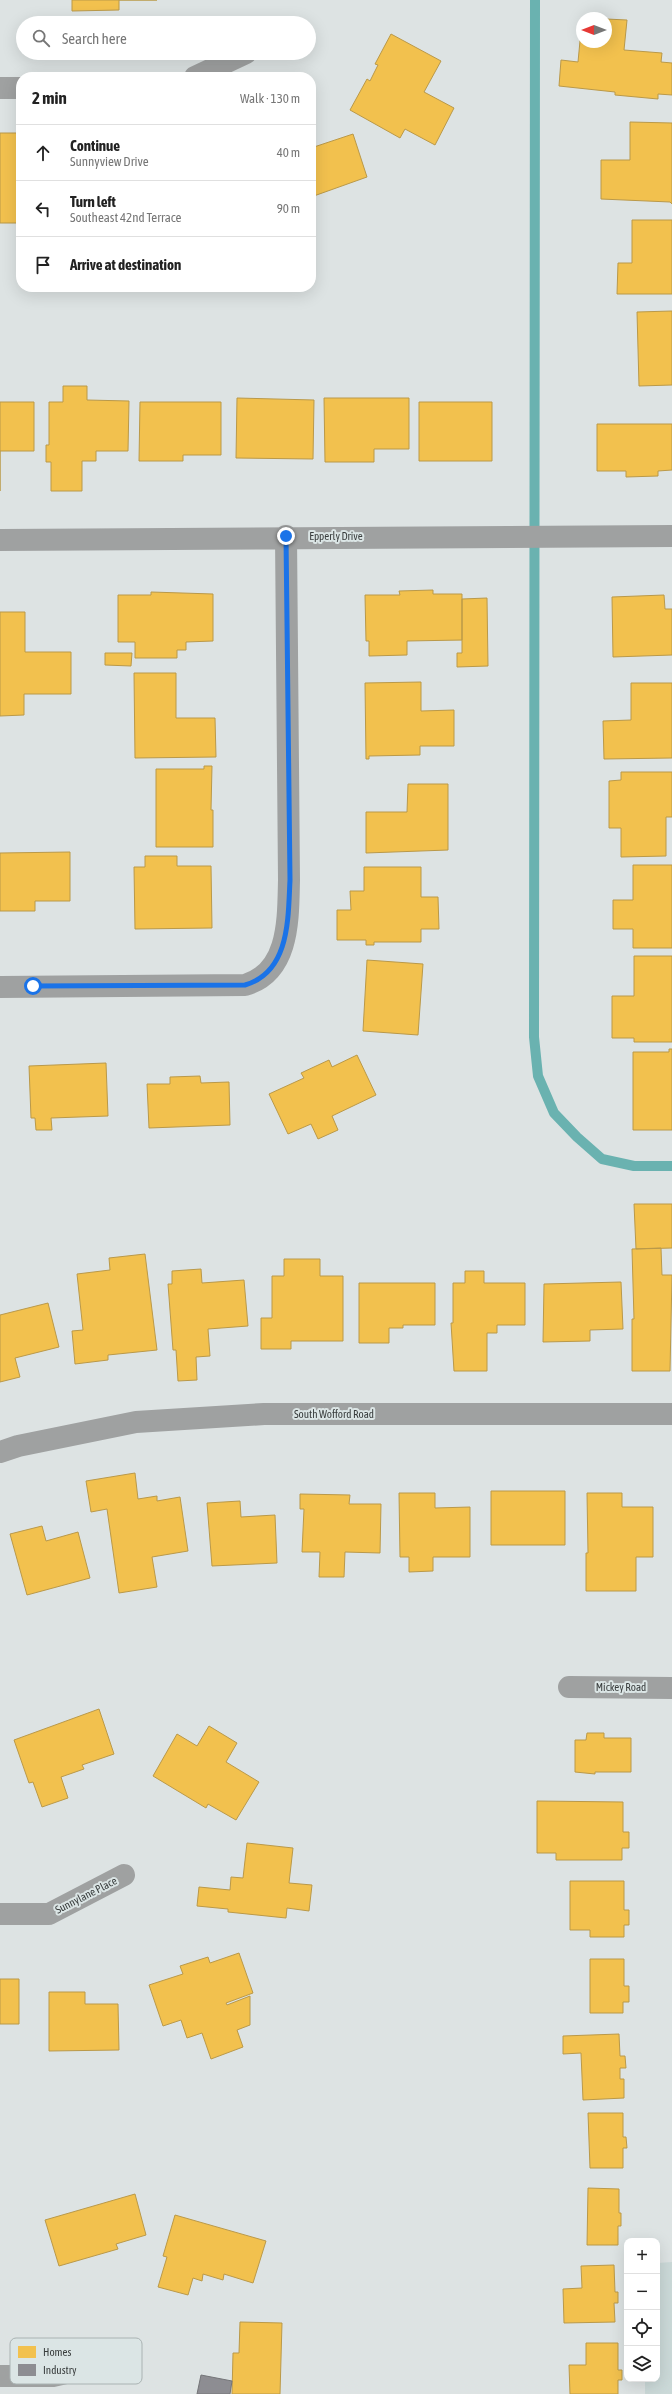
<!DOCTYPE html>
<html lang="en">
<head>
<meta charset="utf-8">
<style>
  :root { --surface:#fff; --page:#f2f2f2; --text:#222; --muted:#767676; --line:#e0e0e0 }
  body { margin:0; font-family:"Asap Condensed",sans-serif; background:var(--page); color:var(--text) }
  .controls { position:absolute; right:12px; bottom:12px; display:grid; overflow:hidden; border-radius:8px; box-shadow:0 4px 16px #0002 }
  .controls button { width:36px; height:36px; display:grid; place-items:center; padding:0; border:0; border-bottom:1px solid var(--line); background:var(--surface); color:var(--text); font:20px sans-serif }
  .compass { position:absolute; left:576px; top:12px; width:36px; height:36px; border-radius:50%; background:var(--surface); box-shadow:0 4px 16px #0002; rotate:270deg }
  .stop { position:absolute; width:12px; height:12px; margin:-9px; border:3px solid #1a73e8; border-radius:50%; background:#fff }
  .stop.end { background:#1a73e8; border-color:#fff; box-shadow:0 1px 4px #0008 }
  .list { margin:0; padding:0; list-style:none }
  h2 { display:flex; justify-content:space-between; align-items:center; height:52px; margin:0; padding:0 16px; font-size:17px }
  h2 small { font-size:13px; font-weight:400; color:var(--muted) }
  .list li { display:grid; grid-template-columns:26px 1fr auto; gap:12px; align-items:center; box-sizing:border-box; height:56px; padding:0 16px; border-top:1px solid var(--line) }
  .list b { display:block; font-size:15px; white-space:nowrap }
  .list p { margin:0; font-size:13px; white-space:nowrap; color:var(--muted) }
  .list em { font-size:13px; font-style:normal; color:var(--muted) }
  .icon { flex:none; width:22px; height:22px; fill:none; stroke:currentColor; stroke-width:2; stroke-linecap:round; stroke-linejoin:round }
  .map { position:relative; flex:none; width:672px; height:2394px; overflow:hidden }
  .search { position:absolute; background:var(--surface); box-shadow:0 4px 16px #0002; left:16px; top:16px; width:300px; height:44px; display:flex; align-items:center; gap:10px; box-sizing:border-box; padding:0 14px; border-radius:22px; color:var(--muted); font-size:15px }
  .panel { position:absolute; background:var(--surface); box-shadow:0 4px 16px #0002; left:16px; top:72px; width:300px; height:220px; border-radius:16px }
  .map>svg:first-child { display:block }
</style>
</head>
<body>
<div class="map">
<svg width="672" height="2394" viewBox="0 0 672 2394">
  <rect width="100%" height="100%" fill="#dde3e3"/>
  <path fill="#cbd9d8" d="M 672,2262 L 672,2394 L 645,2394 L 645,2379 L 657,2379 L 657,2263 Z"/>
  <path fill="#f2c14e" stroke="#ba9949" d="M 72,0 L 157,0 L 119,0 L 119,10 L 72,11 Z
    M 606,19 L 627,20 L 624,50 L 662,53 L 661,62 L 672,63 L 672,95 L 658,94 L 658,99 L 615,95 L 615,92 L 559,86 L 561,60 L 578,62 L 582,20 L 582,42 L 606,42 Z
    M 391,34 L 441,61 L 424,92 L 454,108 L 435,145 L 405,129 L 400,138 L 350,110 L 367,79 L 370,81 L 378,65 L 375,64 Z
    M 630,122 L 672,123 L 672,204 L 670,202 L 601,199 L 601,160 L 630,160 Z
    M 0,133 L 18,133 L 18,154 L 21,154 L 21,223 L 0,223 Z
    M 353,134 L 367,177 L 311,197 L 311,148 Z
    M 632,220 L 672,220 L 672,294 L 617,294 L 618,263 L 632,263 Z
    M 672,311 L 672,385 L 639,386 L 637,312 Z
    M 63,386 L 87,386 L 87,400 L 129,401 L 128,451 L 96,451 L 96,461 L 82,461 L 82,491 L 51,491 L 51,462 L 46,462 L 46,445 L 49,445 L 49,402 L 63,402 Z
    M 237,398 L 314,400 L 313,459 L 236,458 Z
    M 324,398 L 409,398 L 409,449 L 374,449 L 374,462 L 325,462 Z
    M 0,402 L 34,402 L 34,451 L 0,451 L 0,491 Z
    M 140,402 L 221,402 L 221,455 L 183,455 L 183,461 L 139,461 Z
    M 419,402 L 492,402 L 492,461 L 419,461 Z
    M 597,424 L 672,424 L 672,470 L 658,471 L 658,476 L 626,477 L 626,471 L 597,471 Z
    M 433,590 L 433,594 L 462,594 L 462,640 L 407,641 L 407,655 L 369,656 L 369,641 L 366,641 L 365,595 L 400,595 L 399,591 Z
    M 151,592 L 213,594 L 213,641 L 186,642 L 186,650 L 177,650 L 177,658 L 135,658 L 135,642 L 118,642 L 118,595 L 151,595 Z
    M 664,595 L 665,609 L 672,609 L 672,655 L 613,657 L 612,597 Z
    M 487,598 L 488,666 L 457,667 L 457,653 L 462,653 L 462,599 Z
    M 0,612 L 25,612 L 25,652 L 71,652 L 71,694 L 24,694 L 24,715 L 0,716 Z
    M 105,653 L 132,653 L 131,666 L 105,665 Z
    M 134,673 L 176,673 L 176,718 L 215,718 L 216,757 L 135,758 Z
    M 421,682 L 421,711 L 454,710 L 454,746 L 420,746 L 420,755 L 369,756 L 369,759 L 366,759 L 365,683 Z
    M 631,683 L 672,683 L 672,758 L 604,759 L 603,721 L 631,720 Z
    M 204,766 L 212,766 L 211,810 L 213,810 L 213,847 L 156,847 L 156,769 L 204,769 Z
    M 621,772 L 672,772 L 672,817 L 666,817 L 666,856 L 621,857 L 621,828 L 609,828 L 609,781 L 621,780 Z
    M 408,784 L 448,784 L 448,850 L 366,853 L 366,812 L 407,812 Z
    M 70,852 L 70,901 L 35,901 L 35,911 L 0,911 L 0,853 Z
    M 145,856 L 177,856 L 177,866 L 211,866 L 212,928 L 135,929 L 134,867 L 145,867 Z
    M 633,865 L 672,865 L 672,948 L 633,948 L 633,929 L 613,929 L 613,900 L 633,900 Z
    M 364,867 L 421,867 L 421,897 L 438,897 L 439,929 L 421,929 L 421,942 L 374,942 L 374,945 L 366,945 L 366,940 L 337,940 L 337,910 L 351,910 L 350,891 L 364,891 Z
    M 634,956 L 672,956 L 672,1042 L 634,1042 L 634,1038 L 612,1038 L 612,996 L 634,996 Z
    M 367,960 L 423,964 L 418,1035 L 363,1031 Z
    M 669,1049 L 672,1049 L 672,1130 L 633,1130 L 633,1052 L 669,1052 Z
    M 357,1055 L 376,1095 L 332,1116 L 338,1130 L 318,1139 L 311,1124 L 288,1134 L 269,1094 L 304,1078 L 301,1073 L 329,1060 L 332,1067 Z
    M 106,1063 L 108,1116 L 51,1118 L 52,1130 L 36,1130 L 35,1118 L 31,1118 L 29,1066 Z
    M 200,1076 L 201,1083 L 229,1082 L 230,1125 L 149,1128 L 147,1084 L 170,1084 L 170,1077 Z
    M 634,1204 L 672,1204 L 672,1248 L 636,1249 Z
    M 661,1248 L 662,1275 L 672,1275 L 670,1371 L 632,1371 L 632,1319 L 634,1319 L 632,1249 Z
    M 145,1254 L 157,1350 L 108,1355 L 108,1360 L 75,1364 L 72,1331 L 83,1330 L 77,1274 L 110,1270 L 109,1258 Z
    M 284,1259 L 320,1259 L 320,1276 L 343,1276 L 343,1341 L 291,1341 L 291,1349 L 261,1349 L 261,1318 L 272,1318 L 272,1276 L 284,1276 Z
    M 201,1269 L 202,1283 L 244,1280 L 248,1326 L 208,1329 L 210,1356 L 196,1357 L 197,1380 L 178,1381 L 176,1350 L 173,1350 L 168,1284 L 172,1284 L 172,1271 Z
    M 465,1271 L 484,1271 L 484,1283 L 525,1283 L 525,1325 L 497,1325 L 497,1333 L 487,1333 L 487,1371 L 454,1371 L 451,1323 L 453,1323 L 453,1283 L 465,1283 Z
    M 621,1282 L 623,1329 L 590,1330 L 590,1341 L 543,1342 L 544,1284 Z
    M 359,1283 L 435,1283 L 435,1325 L 403,1325 L 403,1328 L 389,1328 L 389,1343 L 359,1343 Z
    M 48,1303 L 59,1347 L 15,1358 L 20,1377 L 0,1382 L 0,1315 Z
    M 135,1473 L 138,1499 L 157,1496 L 157,1501 L 180,1497 L 188,1551 L 152,1557 L 157,1587 L 119,1593 L 107,1509 L 91,1512 L 86,1481 Z
    M 491,1491 L 565,1491 L 565,1545 L 491,1545 Z
    M 399,1493 L 435,1493 L 435,1508 L 470,1507 L 470,1557 L 433,1557 L 433,1571 L 409,1572 L 409,1557 L 400,1557 Z
    M 587,1493 L 622,1493 L 622,1507 L 653,1507 L 653,1557 L 636,1557 L 636,1591 L 586,1591 L 586,1553 L 588,1553 Z
    M 300,1494 L 350,1495 L 349,1504 L 381,1504 L 380,1553 L 345,1552 L 344,1577 L 319,1577 L 320,1552 L 302,1552 L 304,1509 L 300,1509 Z
    M 240,1501 L 241,1517 L 275,1515 L 277,1563 L 212,1566 L 207,1503 Z
    M 42,1526 L 46,1541 L 78,1532 L 90,1578 L 27,1595 L 10,1534 Z
    M 99,1709 L 114,1754 L 82,1765 L 84,1769 L 61,1777 L 68,1798 L 42,1807 L 33,1782 L 29,1783 L 14,1740 Z
    M 209,1726 L 237,1743 L 226,1762 L 259,1782 L 236,1820 L 208,1804 L 206,1808 L 153,1776 L 177,1734 L 197,1746 Z
    M 587,1733 L 604,1733 L 604,1738 L 631,1738 L 631,1772 L 595,1772 L 595,1774 L 575,1772 L 575,1740 L 586,1740 Z
    M 537,1801 L 623,1802 L 623,1832 L 629,1832 L 629,1848 L 622,1848 L 622,1860 L 556,1860 L 556,1853 L 537,1853 Z
    M 247,1843 L 293,1848 L 289,1883 L 312,1885 L 309,1911 L 287,1908 L 286,1918 L 228,1912 L 228,1909 L 197,1906 L 199,1887 L 230,1890 L 231,1877 L 243,1878 Z
    M 570,1881 L 624,1881 L 624,1910 L 629,1910 L 629,1925 L 624,1925 L 624,1937 L 590,1937 L 590,1930 L 570,1930 Z
    M 239,1953 L 253,1993 L 226,2003 L 227,2005 L 250,1996 L 250,2025 L 237,2030 L 243,2047 L 211,2059 L 202,2033 L 187,2038 L 181,2020 L 163,2026 L 149,1985 L 183,1974 L 180,1966 L 208,1957 L 210,1963 Z
    M 590,1959 L 624,1959 L 624,1986 L 629,1986 L 629,2002 L 623,2002 L 623,2013 L 590,2013 Z
    M 0,1979 L 19,1979 L 19,2024 L 0,2024 Z
    M 49,1992 L 85,1992 L 85,2004 L 118,2004 L 119,2050 L 49,2051 Z
    M 619,2034 L 620,2056 L 625,2056 L 626,2068 L 620,2068 L 620,2079 L 624,2079 L 624,2098 L 583,2100 L 581,2053 L 563,2054 L 563,2036 Z
    M 588,2113 L 623,2113 L 623,2137 L 626,2137 L 627,2148 L 623,2148 L 623,2168 L 590,2168 Z
    M 588,2188 L 619,2189 L 619,2213 L 621,2213 L 621,2226 L 618,2226 L 618,2245 L 587,2245 Z
    M 135,2194 L 146,2235 L 116,2244 L 118,2249 L 59,2266 L 45,2220 Z
    M 175,2215 L 266,2241 L 253,2283 L 224,2274 L 223,2280 L 203,2274 L 202,2281 L 193,2278 L 188,2295 L 158,2287 L 167,2257 L 163,2256 Z
    M 614,2265 L 615,2292 L 618,2292 L 618,2303 L 614,2303 L 615,2322 L 564,2323 L 563,2289 L 582,2288 L 581,2266 Z
    M 240,2322 L 282,2323 L 280,2394 L 232,2394 L 233,2353 L 239,2353 Z
    M 586,2343 L 618,2343 L 618,2370 L 622,2370 L 622,2380 L 618,2380 L 618,2394 L 570,2394 L 569,2365 L 586,2365 Z"/>
  <path fill="#8d8d92" stroke="#747578" d="M 201,2375 L 232,2381 L 230,2394 L 197,2394 Z"/>
  <g fill="none" stroke-linecap="round" stroke-linejoin="round">
    <path stroke="#6ab2b0" stroke-width="10" d="M 535,0 L 534,1037 L 538,1076 L 554,1113 L 577,1137 L 602,1159 L 634,1166 L 672,1166"/>
    <path stroke="#9fa1a1" stroke-width="22" d="M 195,77 L 246,53
      M 0,88 L 21,88
      M 0,540 L 672,536
      M 0,987 L 245,985 C 290,972 288,918 289,880 L 286,536
      M 0,1452 L 18,1446 L 136,1422 L 264,1414 L 672,1414
      M 569,1687 L 672,1688
      M 0,1914 L 49,1914 L 124,1875
      M 0,2376 L 53,2376 L 123,2360"/>
  </g>
  <g fill="none" stroke-linecap="round" stroke-linejoin="round">
    <path stroke="#1a73e8" stroke-width="5" d="M 33,986 L 245,985 C 290,972 288,918 290,880 L 286,536"/>
  </g>
  <g text-anchor="middle" stroke-width="4" stroke-linejoin="round" paint-order="stroke">
    <g font-size="11" fill="#393d3d" stroke="#dbe5e5">
      <text x="336" y="540">Epperly Drive</text>
      <text x="334" y="1418">South Wofford Road</text>
      <text x="621" y="1691">Mickey Road</text>
      <text transform="translate(86 1895) rotate(-27)" y="4">Sunnylane Place</text>
    </g>
  </g>
  <rect x="10" y="2338" width="132" height="46" rx="6" fill="#dbe5e5" stroke="#aab3b3" stroke-width="1"/>
  <rect x="18" y="2346" width="18" height="12" fill="#f2c14e"/>
  <rect x="18" y="2364" width="18" height="12" fill="#8d8d92"/>
  <g font-size="11" fill="#393d3d">
    <text x="43" y="2356">Homes</text>
    <text x="43" y="2374">Industry</text>
  </g>
</svg>
<div class="controls">
<button>+</button>
<button>−</button>
<button><svg class="icon" aria-label="locate" viewBox="0 0 24 24"><circle cx="12" cy="12" r="6"/><path d="M12 2v4M12 18v4M2 12h4M18 12h4"/></svg></button>
<button><svg class="icon" aria-label="layers" viewBox="0 0 24 24"><path d="M12 4l9 5-9 5-9-5zM3 14l9 5 9-5"/></svg></button>
</div>
<svg class="compass" viewBox="-18 -18 36 36"><path d="M0-13l5 13h-10z" fill="#e53935"/><path d="M0 13l5-13h-10z" fill="#767676"/></svg>
<div class="stop" style="left:33px;top:986px"></div>
<div class="stop end" style="left:286px;top:536px"></div>
<div class="search"><svg class="icon" aria-label="search" viewBox="0 0 24 24"><circle cx="10" cy="10" r="6"/><path d="M15 15l6 6"/></svg>Search here</div>
<section class="panel">
<h2>2 min<small>Walk · 130 m</small></h2>
<ul class="list">
<li><svg class="icon" aria-label="ahead" viewBox="0 0 24 24"><path d="M12 20V5M6 11l6-6 6 6"/></svg><div><b>Continue</b><p>Sunnyview Drive</p></div><em>40 m</em></li>
<li><svg class="icon" aria-label="left" viewBox="0 0 24 24"><path d="M17 20v-9H6M10 6l-5 5 5 5"/></svg><div><b>Turn left</b><p>Southeast 42nd Terrace</p></div><em>90 m</em></li>
<li><svg class="icon" aria-label="arrive" viewBox="0 0 24 24"><path d="M6 21V4h12l-3 4 3 4H6"/></svg><div><b>Arrive at destination</b></div></li>
</ul>
</section>
</div>
</body>
</html>
